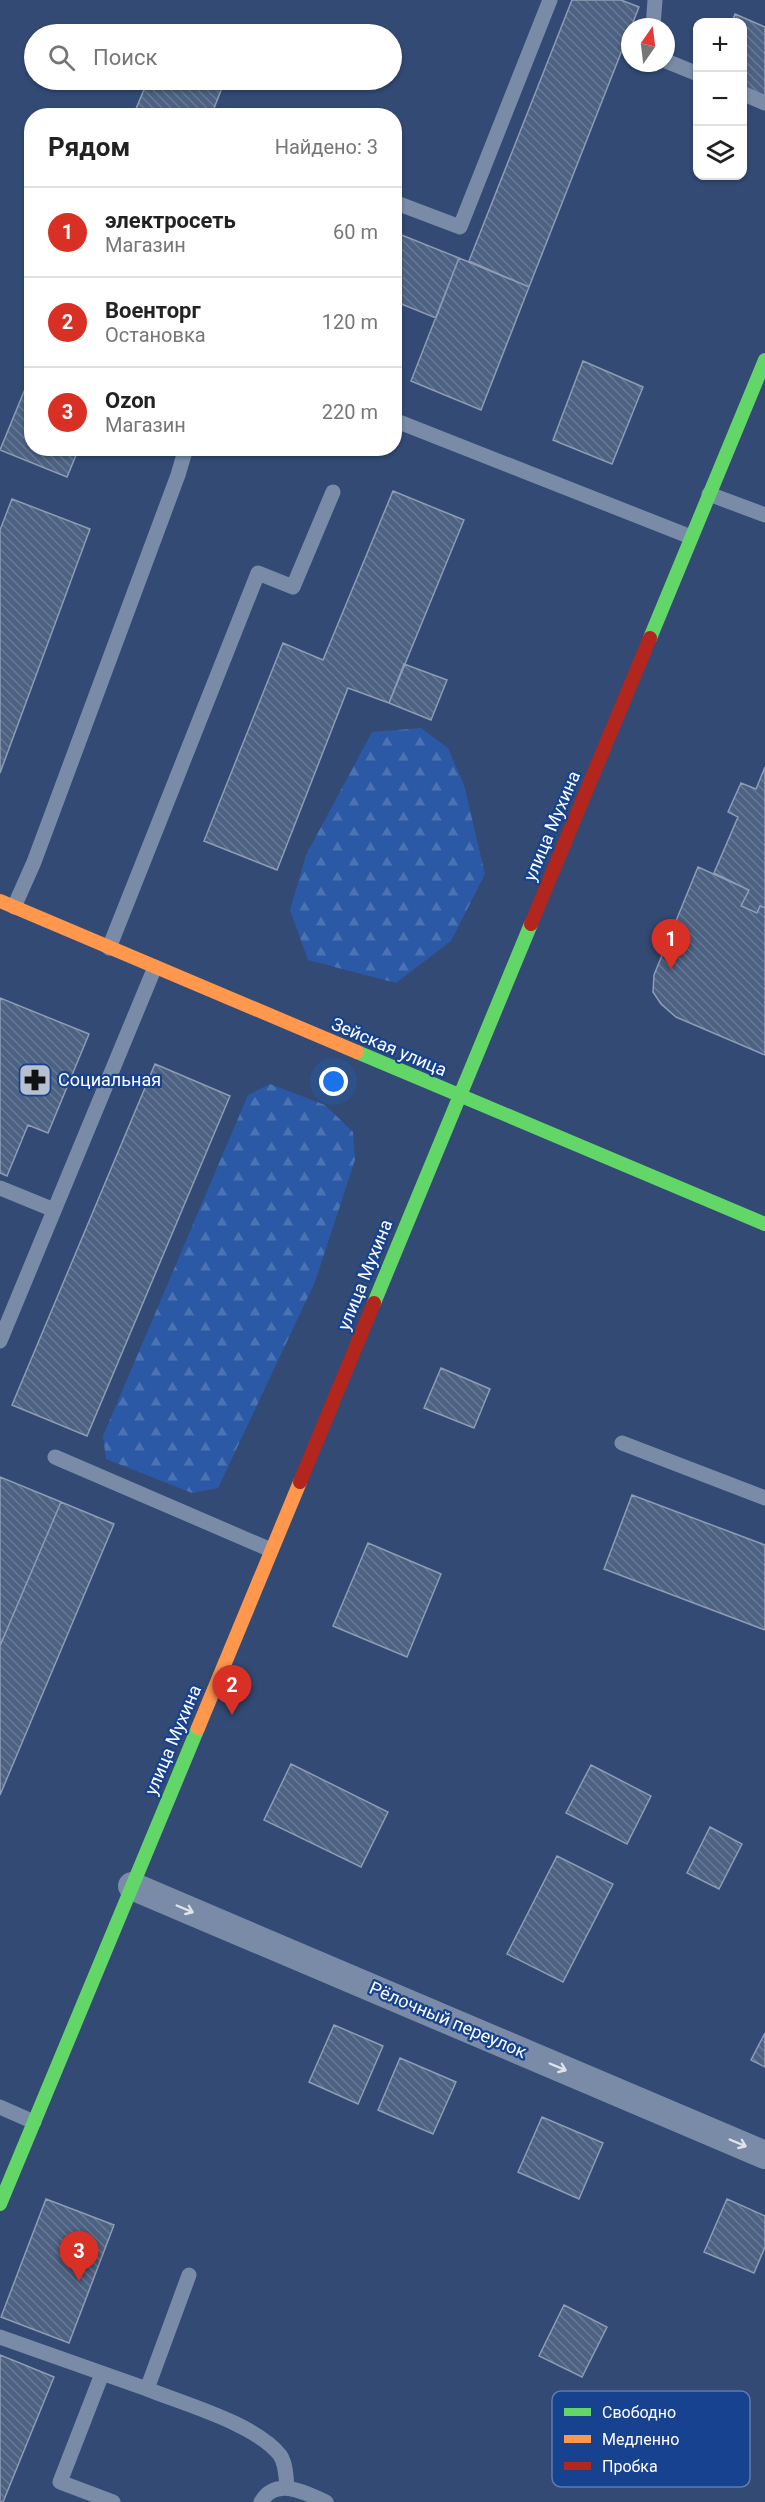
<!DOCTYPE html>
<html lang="ru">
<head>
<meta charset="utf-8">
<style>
  :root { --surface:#fff; --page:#f6f6f6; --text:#222; --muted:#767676; --line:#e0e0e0; --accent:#d93025 }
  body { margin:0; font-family:Roboto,sans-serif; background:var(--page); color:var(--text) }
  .controls { position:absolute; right:18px; top:18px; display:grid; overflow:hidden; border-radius:12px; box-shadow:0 2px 4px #0004 }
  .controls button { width:54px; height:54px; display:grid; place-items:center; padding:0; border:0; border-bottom:2px solid var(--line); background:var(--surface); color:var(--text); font:30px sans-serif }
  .compass { position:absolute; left:621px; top:18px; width:54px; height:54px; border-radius:50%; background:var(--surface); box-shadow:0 2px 4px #0004; rotate:14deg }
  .you { position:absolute; left:334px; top:1082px; width:21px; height:21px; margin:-15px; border:4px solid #fff; border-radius:50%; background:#1a73e8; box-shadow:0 0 0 9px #1a73e833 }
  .badge { display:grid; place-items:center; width:39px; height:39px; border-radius:50%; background:var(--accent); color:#fff; font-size:20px; font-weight:700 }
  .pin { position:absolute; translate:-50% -50px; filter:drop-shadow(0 2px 3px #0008) }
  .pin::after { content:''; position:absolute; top:32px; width:21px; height:18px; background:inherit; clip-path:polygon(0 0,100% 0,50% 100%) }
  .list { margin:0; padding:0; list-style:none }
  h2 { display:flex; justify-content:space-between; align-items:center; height:78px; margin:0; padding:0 24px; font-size:26px }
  h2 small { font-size:20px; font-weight:400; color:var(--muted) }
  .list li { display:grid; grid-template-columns:39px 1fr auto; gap:18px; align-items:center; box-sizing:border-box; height:90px; padding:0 24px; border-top:2px solid var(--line) }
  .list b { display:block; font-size:22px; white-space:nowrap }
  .list p { margin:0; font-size:20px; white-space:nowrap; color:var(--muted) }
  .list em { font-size:20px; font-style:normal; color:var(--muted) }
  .icon { flex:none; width:33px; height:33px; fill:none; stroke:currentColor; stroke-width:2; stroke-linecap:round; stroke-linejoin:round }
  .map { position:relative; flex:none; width:765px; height:2502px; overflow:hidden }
  .search { position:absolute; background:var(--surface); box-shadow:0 2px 4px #0004; left:24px; top:24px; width:378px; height:66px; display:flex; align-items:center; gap:15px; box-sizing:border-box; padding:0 21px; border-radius:33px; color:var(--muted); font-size:22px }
  .panel { position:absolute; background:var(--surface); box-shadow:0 2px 4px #0004; left:24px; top:108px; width:378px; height:348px; border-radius:24px }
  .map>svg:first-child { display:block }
</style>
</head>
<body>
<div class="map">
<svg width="765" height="2502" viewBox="0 0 765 2502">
  <defs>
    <pattern id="forest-firs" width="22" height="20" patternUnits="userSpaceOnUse" patternTransform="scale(1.5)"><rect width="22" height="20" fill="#2b59a5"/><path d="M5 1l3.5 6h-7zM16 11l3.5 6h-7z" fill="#4b72b2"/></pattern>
    <pattern id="building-back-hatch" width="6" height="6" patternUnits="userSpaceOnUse" patternTransform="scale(1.5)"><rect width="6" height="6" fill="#4d6182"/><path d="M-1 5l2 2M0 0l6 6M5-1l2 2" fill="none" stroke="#687995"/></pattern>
  </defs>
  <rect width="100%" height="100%" fill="#324a74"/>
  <path fill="url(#forest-firs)" d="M 421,728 L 448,748 L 464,785 L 485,874 L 451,941 L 396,983 L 308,960 L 290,910 L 306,855 L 372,732 Z
    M 270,1084 L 325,1105 L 353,1132 L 355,1160 L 315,1282 L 218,1488 L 192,1493 L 106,1459 L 103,1436 L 248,1095 Z"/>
  <path fill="url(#building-back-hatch)" stroke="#8e9cb5" stroke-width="1.5" d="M 572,0 L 621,0 L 639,7 L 529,287 L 469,261 Z
    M 735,14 L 765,27 L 765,97 L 742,88 L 742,22 L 732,22 Z
    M 148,80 L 225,80 L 211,116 L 133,116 Z
    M 394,232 L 459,258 L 436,318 L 394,301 Z
    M 459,258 L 529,287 L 481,410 L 411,381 Z
    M 583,361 L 643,387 L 612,464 L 553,440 Z
    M 32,372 L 32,448 L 79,448 L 67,477 L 0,450 Z
    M 393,491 L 464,520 L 389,703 L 348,688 L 277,870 L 204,841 L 283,643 L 323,660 Z
    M 12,499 L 90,529 L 0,773 L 0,530 Z
    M 404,664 L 447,680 L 431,720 L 389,703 Z
    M 765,767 L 765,908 L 760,906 L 757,913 L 741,906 L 749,890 L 714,873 L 738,817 L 728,812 L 741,783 L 756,789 Z
    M 698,867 L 749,890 L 741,906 L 757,913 L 760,906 L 765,908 L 765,1055 L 676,1017 L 661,1004 L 653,992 L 654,975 Z
    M 0,998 L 89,1034 L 48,1133 L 28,1125 L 7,1176 L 0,1173 Z
    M 155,1064 L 230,1096 L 87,1436 L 12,1405 Z
    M 441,1368 L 490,1389 L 474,1428 L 424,1408 Z
    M 0,1477 L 61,1502 L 0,1646 Z
    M 632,1495 L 765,1545 L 765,1630 L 604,1569 Z
    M 61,1502 L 114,1524 L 0,1795 L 0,1646 Z
    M 368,1543 L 441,1574 L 407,1657 L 333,1626 Z
    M 291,1764 L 388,1812 L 361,1867 L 264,1820 Z
    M 591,1765 L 651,1796 L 627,1844 L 566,1813 Z
    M 710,1827 L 742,1844 L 719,1889 L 687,1873 Z
    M 557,1856 L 613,1884 L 563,1982 L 507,1954 Z
    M 334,2025 L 383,2046 L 358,2104 L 309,2082 Z
    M 765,2033 L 765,2067 L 751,2060 Z
    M 400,2058 L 456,2082 L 433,2134 L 378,2110 Z
    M 542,2117 L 603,2143 L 579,2199 L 518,2172 Z
    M 46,2199 L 114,2225 L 69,2343 L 1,2317 Z
    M 727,2199 L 765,2216 L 765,2247 L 754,2273 L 704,2252 Z
    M 564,2305 L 607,2327 L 582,2377 L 539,2356 Z
    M 0,2355 L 54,2377 L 3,2502 L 0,2502 Z"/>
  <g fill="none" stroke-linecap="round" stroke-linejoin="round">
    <path stroke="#798ba7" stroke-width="15" d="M 653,27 L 655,0
      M 666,61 L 698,74
      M 742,93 L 765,103
      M 394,202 L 460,227 L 550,0
      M 394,420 L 691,537
      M 709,494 L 765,515
      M 14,907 L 34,862 L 178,475 L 186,448
      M 109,948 L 258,573 L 293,587 L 333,492
      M 0,1188 L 54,1210
      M 0,1341 L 155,967
      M 622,1443 L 765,1498
      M 55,1457 L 271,1550
      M 0,2107 L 34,2122
      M 0,2337 L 147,2389 L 189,2275
      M 102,2374 L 60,2482 L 113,2502
      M 147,2389 C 184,2404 256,2424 280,2455 C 286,2464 286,2477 287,2487
      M 261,2502 C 276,2476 306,2493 326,2502"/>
    <path stroke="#798ba7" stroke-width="28" d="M 132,1886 L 765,2155"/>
    <path stroke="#63d668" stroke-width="14" d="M 650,638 L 765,360
      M 357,1052 L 765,1224
      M 374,1303 L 531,924
      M 0,2204 L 198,1728"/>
    <path stroke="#ff974d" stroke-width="14" d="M 0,901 L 357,1052
      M 198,1728 L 300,1482"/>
    <path stroke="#b3261e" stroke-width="14" d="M 531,924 L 650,638
      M 300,1482 L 374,1303"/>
  </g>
  <defs><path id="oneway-shaft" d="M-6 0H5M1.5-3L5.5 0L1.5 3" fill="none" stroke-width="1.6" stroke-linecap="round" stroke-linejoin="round" transform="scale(1.5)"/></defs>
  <g stroke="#dee2e9">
    <use href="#oneway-shaft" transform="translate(185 1909) rotate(23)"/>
    <use href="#oneway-shaft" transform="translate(558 2067) rotate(23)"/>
    <use href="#oneway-shaft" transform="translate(738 2143) rotate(23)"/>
  </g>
  <defs>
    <g id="pharmacy-square" transform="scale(1.725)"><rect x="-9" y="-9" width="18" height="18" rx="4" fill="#b7c0ce" stroke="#17428f"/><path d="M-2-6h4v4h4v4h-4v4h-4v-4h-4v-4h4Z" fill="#111"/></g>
  </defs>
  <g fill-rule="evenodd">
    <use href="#pharmacy-square" x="35" y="1080"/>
  </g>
  <g text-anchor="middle" stroke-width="4.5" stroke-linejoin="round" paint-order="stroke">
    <g font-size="18" fill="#fff" stroke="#17428f">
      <text transform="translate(552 826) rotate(-67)" y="6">улица Мухина</text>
      <text transform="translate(389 1047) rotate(23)" y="6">Зейская улица</text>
      <text transform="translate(365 1275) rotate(-68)" y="6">улица Мухина</text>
      <text transform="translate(173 1740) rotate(-67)" y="6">улица Мухина</text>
      <text transform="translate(448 2020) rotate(23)" y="6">Рёлочный переулок</text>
    </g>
    <g font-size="18" fill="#fff" stroke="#17428f" text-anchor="start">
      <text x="58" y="1086">Социальная</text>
    </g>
  </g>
  <rect x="552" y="2391" width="198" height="96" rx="9" fill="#17428f" stroke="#5d7bb1" stroke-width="1.5"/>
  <rect x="564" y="2408" width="27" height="8" fill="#63d668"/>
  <rect x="564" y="2435" width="27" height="8" fill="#ff974d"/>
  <rect x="564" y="2462" width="27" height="8" fill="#b3261e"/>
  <g font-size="16" fill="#fff">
    <text x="602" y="2418">Свободно</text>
    <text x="602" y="2445">Медленно</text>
    <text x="602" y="2472">Пробка</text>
  </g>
</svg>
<div class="controls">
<button>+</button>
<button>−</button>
<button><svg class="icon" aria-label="layers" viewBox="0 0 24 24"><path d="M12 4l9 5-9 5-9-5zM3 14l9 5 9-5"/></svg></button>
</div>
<svg class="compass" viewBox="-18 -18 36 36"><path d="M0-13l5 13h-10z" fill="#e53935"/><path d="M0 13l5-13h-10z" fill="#767676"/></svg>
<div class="you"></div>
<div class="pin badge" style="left:671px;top:969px">1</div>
<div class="pin badge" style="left:232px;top:1715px">2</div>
<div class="pin badge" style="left:79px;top:2281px">3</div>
<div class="search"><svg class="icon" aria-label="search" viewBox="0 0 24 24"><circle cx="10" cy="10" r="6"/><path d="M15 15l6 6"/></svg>Поиск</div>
<section class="panel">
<h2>Рядом<small>Найдено: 3</small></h2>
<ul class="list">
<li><span class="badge">1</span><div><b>электросеть</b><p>Магазин</p></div><em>60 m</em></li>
<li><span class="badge">2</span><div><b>Военторг</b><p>Остановка</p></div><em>120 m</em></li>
<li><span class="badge">3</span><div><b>Ozon</b><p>Магазин</p></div><em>220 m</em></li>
</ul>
</section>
</div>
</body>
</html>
